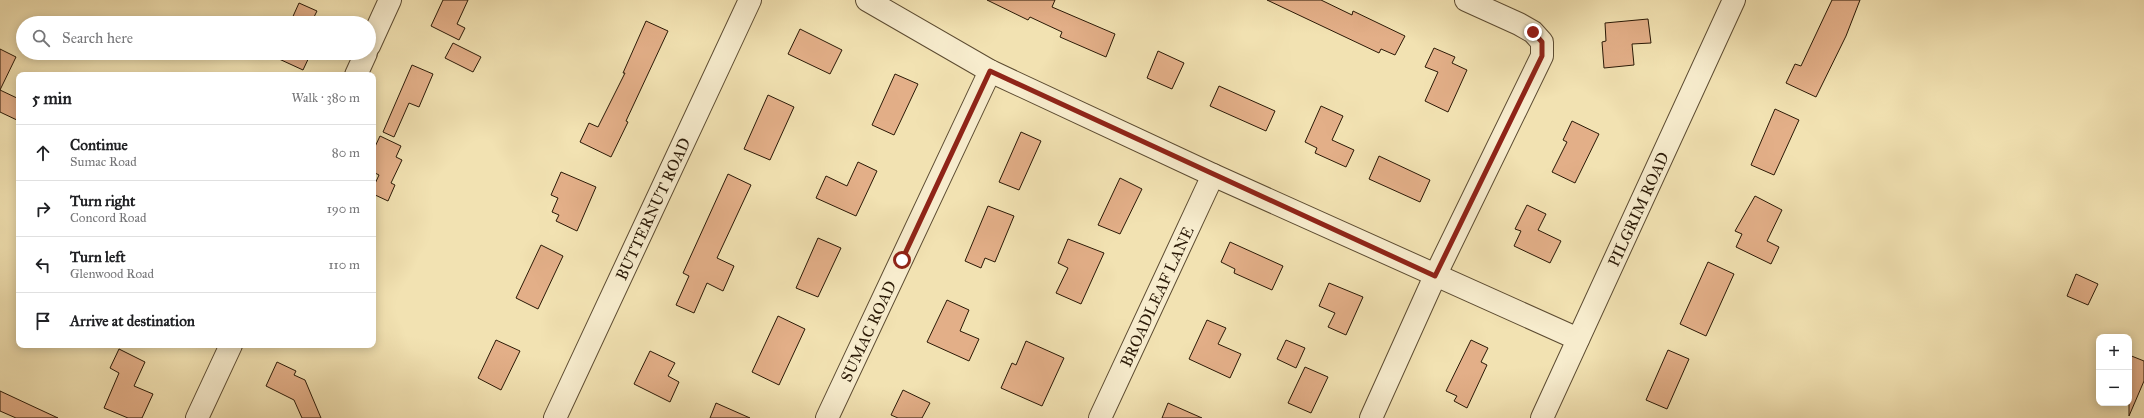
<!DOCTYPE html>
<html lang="en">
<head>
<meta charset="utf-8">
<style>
  :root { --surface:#fff; --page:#f6f6f6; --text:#202124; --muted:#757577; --line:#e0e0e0 }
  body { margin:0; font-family:"IM FELL Great Primer",serif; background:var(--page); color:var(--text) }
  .controls { position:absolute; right:12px; bottom:12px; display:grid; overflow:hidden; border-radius:8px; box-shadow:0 2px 10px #0003 }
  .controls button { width:36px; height:36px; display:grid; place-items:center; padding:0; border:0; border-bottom:1px solid var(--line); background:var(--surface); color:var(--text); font:20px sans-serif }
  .stop { position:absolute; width:12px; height:12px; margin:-9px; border:3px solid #8f2418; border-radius:50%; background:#fff }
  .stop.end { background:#8f2418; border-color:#fff; box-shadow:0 1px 4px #0008 }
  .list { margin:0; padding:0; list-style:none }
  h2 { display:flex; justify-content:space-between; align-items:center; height:52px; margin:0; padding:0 16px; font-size:17px }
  h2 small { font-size:13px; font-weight:400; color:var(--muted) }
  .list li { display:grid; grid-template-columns:26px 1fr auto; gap:12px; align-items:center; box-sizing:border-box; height:56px; padding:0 16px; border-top:1px solid var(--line) }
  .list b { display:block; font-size:15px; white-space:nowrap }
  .list p { margin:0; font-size:13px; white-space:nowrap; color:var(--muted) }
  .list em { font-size:13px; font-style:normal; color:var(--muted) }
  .icon { flex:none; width:22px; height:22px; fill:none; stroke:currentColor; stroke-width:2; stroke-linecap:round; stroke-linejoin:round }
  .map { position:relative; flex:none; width:2144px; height:418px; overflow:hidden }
  .search { position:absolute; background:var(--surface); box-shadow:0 2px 10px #0003; left:16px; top:16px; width:360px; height:44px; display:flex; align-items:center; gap:10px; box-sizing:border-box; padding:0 14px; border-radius:22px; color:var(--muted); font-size:15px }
  .panel { position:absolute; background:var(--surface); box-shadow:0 2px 10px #0003; left:16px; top:72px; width:360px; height:276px; border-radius:8px }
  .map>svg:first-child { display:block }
</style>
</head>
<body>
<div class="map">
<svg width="2144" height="418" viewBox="0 0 2144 418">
  <rect width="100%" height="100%" fill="#f2e2b2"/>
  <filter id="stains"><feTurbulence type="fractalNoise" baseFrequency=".005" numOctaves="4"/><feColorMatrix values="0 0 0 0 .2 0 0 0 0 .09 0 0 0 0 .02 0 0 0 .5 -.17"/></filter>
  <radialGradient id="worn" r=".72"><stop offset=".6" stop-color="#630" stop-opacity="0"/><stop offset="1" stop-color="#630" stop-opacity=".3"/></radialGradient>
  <path fill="#e3af88" stroke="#2a1906" d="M 443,0 L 468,0 L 457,24 L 465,28 L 459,40 L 431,26 Z
    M 987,0 L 1055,0 L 1052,7 L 1115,34 L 1106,57 L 1060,37 L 1062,32 L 1030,17 L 1028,20 Z
    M 1267,0 L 1321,0 L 1352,15 L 1353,11 L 1405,36 L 1395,55 L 1381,49 L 1379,53 Z
    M 1832,0 L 1860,0 L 1846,36 L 1816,97 L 1786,83 L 1795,64 L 1801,66 Z
    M 299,3 L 317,11 L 311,23 L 290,23 Z
    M 1648,19 L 1651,43 L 1632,44 L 1634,65 L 1604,68 L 1602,42 L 1606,41 L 1605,23 Z
    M 646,21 L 668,31 L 626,121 L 628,122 L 611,157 L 580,142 L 589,123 L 598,127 L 625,73 L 623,73 Z
    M 800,29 L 842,50 L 830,74 L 788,54 Z
    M 453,43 L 481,57 L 473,72 L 445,58 Z
    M 1434,48 L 1455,57 L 1452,63 L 1467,70 L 1448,112 L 1425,101 L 1438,72 L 1425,67 Z
    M 0,49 L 16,57 L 0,90 L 19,99 L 19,121 L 0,112 Z
    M 1158,51 L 1184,63 L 1172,89 L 1147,78 Z
    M 266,53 L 311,53 L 303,70 Z
    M 412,65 L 433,74 L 419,107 L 409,103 L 394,137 L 383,132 Z
    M 895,74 L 918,84 L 894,135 L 872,125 Z
    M 1219,86 L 1275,111 L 1266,131 L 1210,106 Z
    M 768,95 L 794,107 L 770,160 L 744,149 Z
    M 1321,106 L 1343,116 L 1332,140 L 1354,150 L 1346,167 L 1315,153 L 1317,148 L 1305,142 Z
    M 1775,109 L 1799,120 L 1774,175 L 1751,165 Z
    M 1572,121 L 1599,134 L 1575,183 L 1552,172 L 1567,142 L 1563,140 Z
    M 1021,132 L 1041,141 L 1019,190 L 999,182 Z
    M 380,136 L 401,146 L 396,157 L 402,160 L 391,183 L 395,185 L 388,201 L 373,194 L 373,188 L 379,175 L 373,172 L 373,151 Z
    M 1379,156 L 1430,180 L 1420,202 L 1369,179 Z
    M 858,162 L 877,171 L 856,216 L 816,198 L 826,176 L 847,186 Z
    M 561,172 L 596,187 L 577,231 L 556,221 L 559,215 L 552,212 L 558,198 L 551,195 Z
    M 728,174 L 751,185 L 717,258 L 734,266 L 723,291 L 707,283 L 694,313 L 676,305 L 689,276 L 683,273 Z
    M 1120,178 L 1142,189 L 1120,234 L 1098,225 Z
    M 1755,196 L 1782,210 L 1767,241 L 1779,247 L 1771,264 L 1736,247 L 1742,234 L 1735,231 Z
    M 1527,205 L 1546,214 L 1538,230 L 1561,241 L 1550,263 L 1514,246 L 1521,231 L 1515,229 Z
    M 988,206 L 1014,216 L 995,262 L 985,258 L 981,268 L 965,261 Z
    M 818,238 L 841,248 L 818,297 L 796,288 Z
    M 1068,239 L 1104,253 L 1081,304 L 1056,293 L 1068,268 L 1058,263 Z
    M 1230,242 L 1283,266 L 1272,290 L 1234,273 L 1235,269 L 1221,262 Z
    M 541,245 L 563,256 L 538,309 L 516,298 Z
    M 1708,262 L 1734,274 L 1706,336 L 1680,324 Z
    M 2076,274 L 2098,284 L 2088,305 L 2067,296 Z
    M 1329,283 L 1363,297 L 1346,335 L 1328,327 L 1335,313 L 1319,306 Z
    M 947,300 L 969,310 L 960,331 L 979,339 L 969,361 L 927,342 Z
    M 778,316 L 805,329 L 779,385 L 752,372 Z
    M 1207,320 L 1226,328 L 1218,344 L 1241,354 L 1230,378 L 1189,359 Z
    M 496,340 L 520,351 L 501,390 L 478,378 Z
    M 1286,340 L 1305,348 L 1296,368 L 1277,359 Z
    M 1471,340 L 1488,348 L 1481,362 L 1487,365 L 1467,408 L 1454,401 L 1457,396 L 1446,391 Z
    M 1026,341 L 1064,358 L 1042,406 L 1001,388 L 1012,363 L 1016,365 Z
    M 119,349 L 145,362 L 134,386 L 153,394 L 142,418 L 128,418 L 104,408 L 119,373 L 110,368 Z
    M 1668,350 L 1689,359 L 1667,409 L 1646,400 Z
    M 650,351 L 675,363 L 668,376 L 679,382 L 670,402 L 634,384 Z
    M 2129,355 L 2144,361 L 2144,381 L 2129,416 Z
    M 277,362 L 296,371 L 294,375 L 305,380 L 321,418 L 302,418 L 294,400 L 266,386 Z
    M 1305,367 L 1328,377 L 1311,413 L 1288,403 Z
    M 903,390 L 930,403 L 922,418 L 898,418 L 891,415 Z
    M 0,391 L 30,405 L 58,418 L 16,418 L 0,411 Z
    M 716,403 L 750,418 L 710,418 Z
    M 1168,403 L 1202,418 L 1162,418 Z"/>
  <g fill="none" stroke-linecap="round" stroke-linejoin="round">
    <g stroke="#5c4b31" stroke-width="24">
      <g id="minor">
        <path d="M 867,0 L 990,71 L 1213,175 L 1578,339"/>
        <path d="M 369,46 L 390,0"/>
        <path d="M 356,75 L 366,53"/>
        <path d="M 197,418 L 231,345"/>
        <path id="s1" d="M 555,418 L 750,0"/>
        <path id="s2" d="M 827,418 L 990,71"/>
        <path id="s3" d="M 1100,418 L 1213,175"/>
        <path d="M 1371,418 L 1435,276 L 1542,56 L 1542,42 L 1533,32 L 1519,24 L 1466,0"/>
        <path id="s4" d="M 1542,418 L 1734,0"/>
      </g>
    </g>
    <use href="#minor" stroke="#f7eccd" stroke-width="22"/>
  </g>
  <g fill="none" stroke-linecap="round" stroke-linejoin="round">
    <path stroke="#8f2418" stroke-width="5" d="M 902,260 L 990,71 L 1435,276 L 1542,56 L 1542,42 L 1533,32"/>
  </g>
  <g text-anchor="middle" stroke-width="4" stroke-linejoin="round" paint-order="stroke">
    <g font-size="16" fill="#2a1906" stroke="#f7eccd">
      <text dy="6" stroke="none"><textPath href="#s1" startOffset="231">BUTTERNUT ROAD</textPath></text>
      <text dy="6" stroke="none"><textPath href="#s4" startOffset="230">PILGRIM ROAD</textPath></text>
      <text dy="6" stroke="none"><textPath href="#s3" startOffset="134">BROADLEAF LANE</textPath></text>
      <text dy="6" stroke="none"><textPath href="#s2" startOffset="96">SUMAC ROAD</textPath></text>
    </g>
  </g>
  <rect width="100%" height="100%" filter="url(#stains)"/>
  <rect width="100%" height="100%" fill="url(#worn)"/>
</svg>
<div class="controls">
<button>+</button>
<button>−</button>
</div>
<div class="stop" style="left:902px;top:260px"></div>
<div class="stop end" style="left:1533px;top:32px"></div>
<div class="search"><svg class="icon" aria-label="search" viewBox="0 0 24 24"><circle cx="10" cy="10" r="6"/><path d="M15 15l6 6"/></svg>Search here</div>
<section class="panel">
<h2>5 min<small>Walk · 380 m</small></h2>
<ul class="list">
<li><svg class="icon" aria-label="ahead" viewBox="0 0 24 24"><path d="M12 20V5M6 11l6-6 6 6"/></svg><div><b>Continue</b><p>Sumac Road</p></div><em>80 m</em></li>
<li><svg class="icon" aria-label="right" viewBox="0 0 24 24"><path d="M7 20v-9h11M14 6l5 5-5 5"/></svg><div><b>Turn right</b><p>Concord Road</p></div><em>190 m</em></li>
<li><svg class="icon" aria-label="left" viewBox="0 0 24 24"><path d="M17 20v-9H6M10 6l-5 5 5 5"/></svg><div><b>Turn left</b><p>Glenwood Road</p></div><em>110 m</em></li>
<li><svg class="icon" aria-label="arrive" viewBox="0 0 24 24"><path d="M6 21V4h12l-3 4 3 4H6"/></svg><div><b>Arrive at destination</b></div></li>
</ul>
</section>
</div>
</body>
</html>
